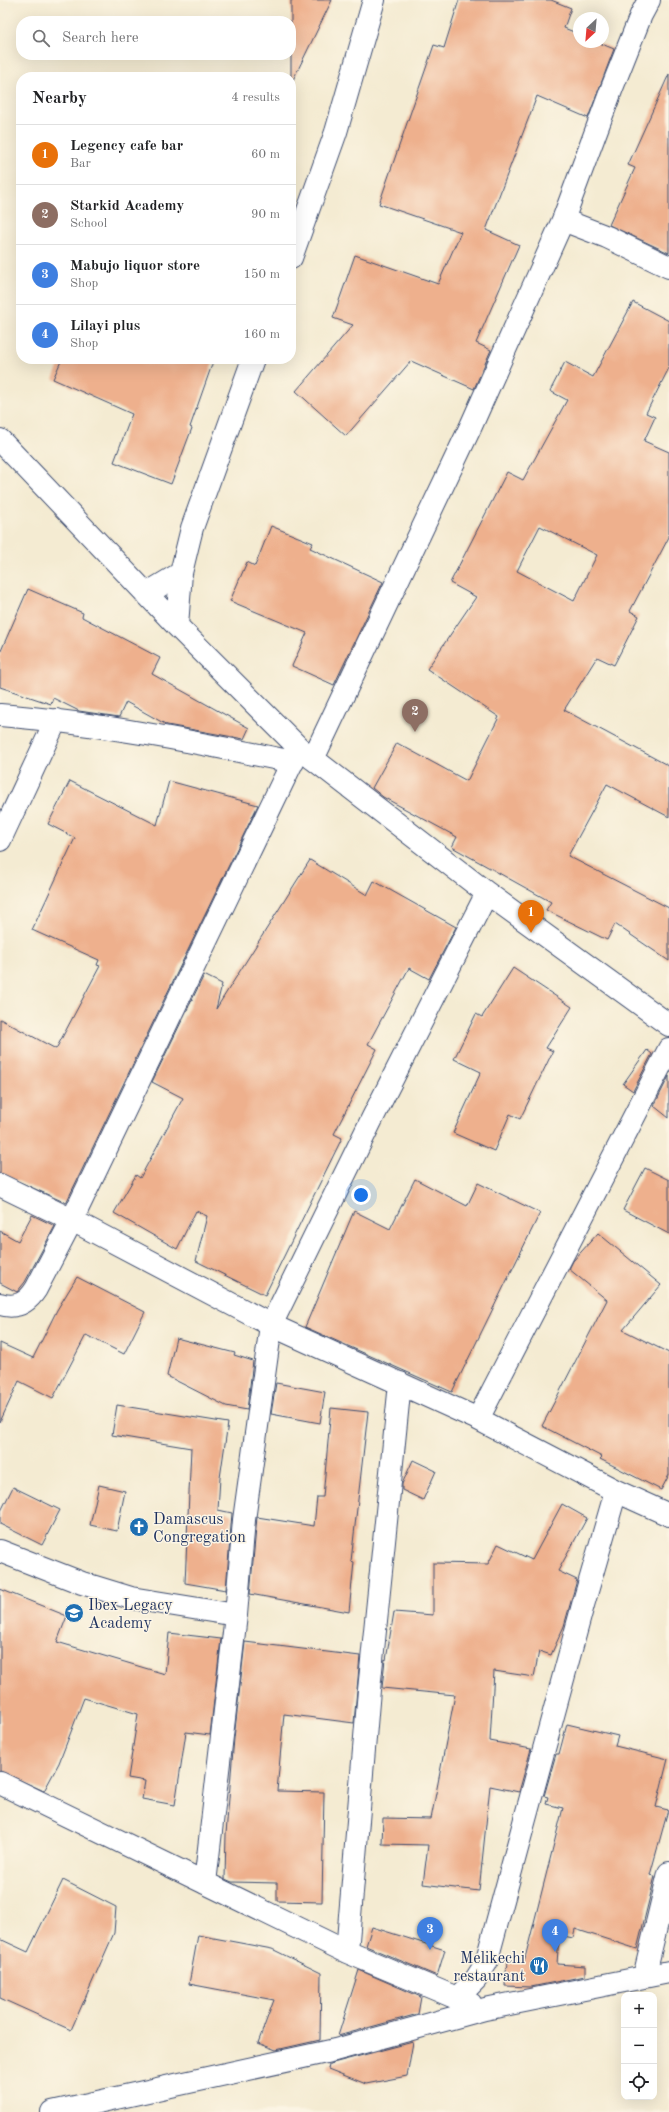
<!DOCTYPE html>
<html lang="en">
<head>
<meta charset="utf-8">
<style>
  :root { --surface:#fff; --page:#f2f2f2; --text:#202124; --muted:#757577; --line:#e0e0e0; --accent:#ea580c }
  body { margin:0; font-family:"Old Standard TT",serif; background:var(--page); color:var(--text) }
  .controls { position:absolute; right:12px; bottom:12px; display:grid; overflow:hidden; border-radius:8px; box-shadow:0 4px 16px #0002 }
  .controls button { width:36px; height:36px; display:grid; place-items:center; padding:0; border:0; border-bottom:1px solid var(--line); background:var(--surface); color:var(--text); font:20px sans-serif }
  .compass { position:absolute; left:573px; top:12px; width:36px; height:36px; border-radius:50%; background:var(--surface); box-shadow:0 4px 16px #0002; rotate:206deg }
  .you { position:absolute; left:361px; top:1195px; width:14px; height:14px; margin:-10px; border:3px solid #fff; border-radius:50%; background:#1a73e8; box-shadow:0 0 0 6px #1a73e833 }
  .badge { display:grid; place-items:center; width:26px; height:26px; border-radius:50%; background:var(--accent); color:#fff; font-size:13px; font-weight:700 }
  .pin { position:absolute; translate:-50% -33px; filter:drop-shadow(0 1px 2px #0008) }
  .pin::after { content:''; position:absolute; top:21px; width:14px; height:12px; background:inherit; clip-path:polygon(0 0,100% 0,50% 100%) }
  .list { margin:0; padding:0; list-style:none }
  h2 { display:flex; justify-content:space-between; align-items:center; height:52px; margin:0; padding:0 16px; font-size:17px }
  h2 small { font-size:13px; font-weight:400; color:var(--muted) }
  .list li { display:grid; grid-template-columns:26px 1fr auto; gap:12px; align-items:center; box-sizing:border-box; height:60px; padding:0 16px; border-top:1px solid var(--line) }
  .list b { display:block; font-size:15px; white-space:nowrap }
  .list p { margin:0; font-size:13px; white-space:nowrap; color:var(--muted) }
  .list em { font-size:13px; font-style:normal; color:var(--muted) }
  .icon { flex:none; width:22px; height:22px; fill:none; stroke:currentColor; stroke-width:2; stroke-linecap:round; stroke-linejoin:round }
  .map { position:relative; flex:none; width:669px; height:2112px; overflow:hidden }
  .search { position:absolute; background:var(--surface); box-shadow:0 4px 16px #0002; left:16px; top:16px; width:280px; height:44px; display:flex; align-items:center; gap:10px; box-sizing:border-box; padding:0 14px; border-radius:16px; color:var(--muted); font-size:15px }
  .panel { position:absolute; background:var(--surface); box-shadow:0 4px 16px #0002; left:16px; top:72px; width:280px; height:292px; border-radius:16px }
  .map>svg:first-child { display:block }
</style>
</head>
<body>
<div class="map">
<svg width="669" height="2112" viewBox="0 0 669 2112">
  <rect width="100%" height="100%" fill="#fcf5e5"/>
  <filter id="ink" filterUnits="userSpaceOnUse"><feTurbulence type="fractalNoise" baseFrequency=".025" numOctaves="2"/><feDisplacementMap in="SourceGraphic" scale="8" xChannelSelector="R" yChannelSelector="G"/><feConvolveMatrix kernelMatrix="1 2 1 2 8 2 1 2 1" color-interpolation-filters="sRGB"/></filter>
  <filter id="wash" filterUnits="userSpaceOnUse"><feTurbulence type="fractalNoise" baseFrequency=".012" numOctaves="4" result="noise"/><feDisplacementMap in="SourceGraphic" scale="16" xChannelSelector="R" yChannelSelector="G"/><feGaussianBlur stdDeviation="0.9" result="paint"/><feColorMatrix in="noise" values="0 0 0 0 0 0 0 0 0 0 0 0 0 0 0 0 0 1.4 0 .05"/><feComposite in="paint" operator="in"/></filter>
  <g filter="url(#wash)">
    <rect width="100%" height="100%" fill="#f4ebd2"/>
    <g id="blocks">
      <path fill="#eeb08d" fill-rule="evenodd" d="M 291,0 L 332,0 L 291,84 Z
        M 459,0 L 551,0 L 571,8 L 564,28 L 579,34 L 579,42 L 597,42 L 614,49 L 588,118 L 537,96 L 486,230 L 519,245 L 476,343 L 491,350 L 474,389 L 411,361 L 346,436 L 296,391 L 353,325 L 333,318 L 355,255 L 438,284 L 461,232 L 379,204 L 434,45 L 444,48 Z
        M 669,74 L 669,253 L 609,225 L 635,168 L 628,165 Z
        M 633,302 L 669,321 L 669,368 L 646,413 L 655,417 L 644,441 L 669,452 L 669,537 L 630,611 L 639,616 L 614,665 L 597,657 L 564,710 L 669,766 L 669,817 L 607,784 L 568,856 L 669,908 L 669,961 L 615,924 L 607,940 L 546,910 L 551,902 L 452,847 L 457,837 L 383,797 L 372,788 L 397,743 L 467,781 L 499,717 L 427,669 L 476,597 L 450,583 L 507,472 L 523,480 L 567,400 L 550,391 L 565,362 L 593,377 ZM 540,526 L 597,555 L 574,601 L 517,571 Z
        M 62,359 L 214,359 L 190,427 L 192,428 L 171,484 L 114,462 L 132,414 L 53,379 Z
        M 271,526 L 313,543 L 310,548 L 383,582 L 334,685 L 292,666 L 307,633 L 230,601 L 247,562 L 255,566 Z
        M 28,589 L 83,613 L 82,617 L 160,658 L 152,674 L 249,728 L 244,739 L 167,725 L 126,702 L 119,717 L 79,711 L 53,698 L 51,704 L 0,687 L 0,653 Z
        M 70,781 L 157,825 L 169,781 L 258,805 L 66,1203 L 0,1173 L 0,1019 L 56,1049 L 100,966 L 97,965 L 99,960 L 32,930 L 75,838 L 48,824 Z
        M 310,860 L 367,895 L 374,881 L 456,927 L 429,979 L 409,968 L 368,1044 L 377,1049 L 334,1134 L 342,1138 L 265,1295 L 196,1261 L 207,1216 L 196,1211 L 177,1249 L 114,1213 L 136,1175 L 140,1178 L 183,1098 L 152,1082 L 204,975 L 222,984 L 216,1009 Z
        M 513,968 L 572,1007 L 546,1048 L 553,1051 L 520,1119 L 510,1114 L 494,1151 L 453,1133 L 481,1072 L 454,1059 L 476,1014 L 482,1017 Z
        M 647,1050 L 652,1054 L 633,1091 L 623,1084 Z
        M 669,1076 L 669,1118 L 654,1106 Z
        M 645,1168 L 669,1180 L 669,1234 L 623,1210 Z
        M 415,1179 L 467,1206 L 478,1183 L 540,1213 L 452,1392 L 305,1327 L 354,1211 L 390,1229 Z
        M 32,1215 L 55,1226 L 25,1282 L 17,1292 L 0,1283 L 0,1231 L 18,1241 Z
        M 598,1233 L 661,1285 L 623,1330 L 669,1353 L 669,1475 L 661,1490 L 600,1459 L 602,1457 L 542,1426 L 607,1300 L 569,1269 L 573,1261 Z
        M 77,1277 L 145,1312 L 124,1354 L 86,1335 L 53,1398 L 19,1381 L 0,1422 L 0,1343 L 33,1358 L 57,1310 Z
        M 176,1338 L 235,1353 L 234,1355 L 253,1361 L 247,1410 L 226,1406 L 167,1376 Z
        M 276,1383 L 325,1392 L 320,1423 L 271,1414 Z
        M 117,1405 L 228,1423 L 220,1478 L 218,1510 L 232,1513 L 226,1590 L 185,1583 L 191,1448 L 112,1435 Z
        M 331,1408 L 368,1412 L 351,1561 L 354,1562 L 349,1612 L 250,1594 L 257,1517 L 314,1526 L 317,1497 L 323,1497 Z
        M 413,1460 L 436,1471 L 423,1500 L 402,1490 L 402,1484 Z
        M 99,1485 L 125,1491 L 117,1531 L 90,1525 Z
        M 13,1487 L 60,1510 L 42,1545 L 0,1524 L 0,1513 Z
        M 562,1504 L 587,1518 L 558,1571 L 577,1580 L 564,1626 L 551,1655 L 539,1651 L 534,1677 L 494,1671 L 490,1741 L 531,1749 L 519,1792 L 490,1786 L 479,1891 L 423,1884 L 428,1845 L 382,1844 L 383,1818 L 431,1819 L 455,1695 L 382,1688 L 385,1659 L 386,1660 L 394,1612 L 433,1615 L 433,1563 L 488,1564 L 498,1544 L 532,1560 Z
        M 0,1589 L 67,1616 L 57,1642 L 165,1674 L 169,1633 L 221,1639 L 210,1735 L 186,1732 L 175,1805 L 142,1799 L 145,1781 L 128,1778 L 138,1714 L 84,1698 L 59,1763 L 44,1791 L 0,1771 Z
        M 245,1642 L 360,1656 L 354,1723 L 284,1714 L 277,1791 L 324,1792 L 322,1902 L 277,1901 L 277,1883 L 232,1882 L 225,1879 L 226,1834 L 234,1738 Z
        M 567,1724 L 618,1736 L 615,1746 L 668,1759 L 656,1807 L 668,1810 L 650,1875 L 655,1876 L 637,1949 L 575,1929 L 573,1938 L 559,1935 L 557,1964 L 585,1966 L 585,1976 L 531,1987 L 505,1986 L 507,1961 L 524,1962 L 563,1808 L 546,1804 L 548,1797 L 544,1796 L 556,1754 L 559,1754 Z
        M 63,1880 L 116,1907 L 114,1933 L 71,2030 L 0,1998 L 0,1939 L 28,1952 Z
        M 372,1927 L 445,1950 L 437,1976 L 366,1946 Z
        M 198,1935 L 272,1949 L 321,1973 L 320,2040 L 276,2050 L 258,2043 L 274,2000 L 189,1984 Z
        M 359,1970 L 421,1997 L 418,2014 L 338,2036 Z
        M 413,2042 L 407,2076 L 366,2084 L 328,2069 L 329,2064 Z"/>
    </g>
  </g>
  <g filter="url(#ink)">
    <use href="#blocks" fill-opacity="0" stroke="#3c4b6f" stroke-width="1"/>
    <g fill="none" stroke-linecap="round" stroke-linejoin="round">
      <g stroke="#3c4b6f" stroke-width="24">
        <path id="minor" d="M 563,220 L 607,237 L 669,267
          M 291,258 L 336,132 L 374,0
          M 0,440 L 177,626 L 299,748 L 487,893 L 669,1025
          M 146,594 L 181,573
          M 177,626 L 181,573 L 192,528 L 253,359
          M 0,715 C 98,723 196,742 293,762
          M 313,759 L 471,426 L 563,220 L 612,88 L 641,15 L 649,0
          M 0,840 L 56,720
          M 0,1185 L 72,1220 L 271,1325 L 478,1419 L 616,1491 L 669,1515
          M 0,1304 C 17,1309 27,1303 36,1289 L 72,1220 L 299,748
          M 478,1419 L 669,1049
          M 0,1551 L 82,1583 L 131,1598 L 236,1615
          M 0,1783 L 347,1952 L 471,2004
          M 205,1883 L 236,1615 L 244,1520 L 271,1325 L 373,1117 L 487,893
          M 347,1952 L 369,1690 L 400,1383
          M 644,1977 L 669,1873
          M 457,1998 L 476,1979 L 486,1963 L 583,1605 L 616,1491
          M 52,2112 L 335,2050 L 485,2009 L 669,1972"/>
      </g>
      <use href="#minor" stroke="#fff" stroke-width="22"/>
    </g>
  </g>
  <defs>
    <g id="church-disc" transform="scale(1)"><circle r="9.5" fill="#1f6fb2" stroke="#fcf5e5"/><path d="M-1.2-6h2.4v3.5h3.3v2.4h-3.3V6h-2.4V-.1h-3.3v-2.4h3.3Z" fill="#fff"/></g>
    <g id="school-disc" transform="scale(1)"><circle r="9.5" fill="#1f6fb2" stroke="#fcf5e5"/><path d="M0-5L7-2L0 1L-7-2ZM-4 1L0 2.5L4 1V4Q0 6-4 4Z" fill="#fff"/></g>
    <g id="restaurant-disc" transform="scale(1)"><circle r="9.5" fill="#1f6fb2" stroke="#fcf5e5"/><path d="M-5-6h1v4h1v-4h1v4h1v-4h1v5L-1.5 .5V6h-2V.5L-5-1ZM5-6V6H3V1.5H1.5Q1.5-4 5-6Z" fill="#fff"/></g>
  </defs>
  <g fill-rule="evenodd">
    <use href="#church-disc" x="139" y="1527"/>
    <use href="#school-disc" x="74" y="1613"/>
    <use href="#restaurant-disc" x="539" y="1966"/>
  </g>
  <g text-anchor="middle" stroke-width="3" stroke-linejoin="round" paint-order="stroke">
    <g font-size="16" fill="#1b2f5e" stroke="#fcf5e5" text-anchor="start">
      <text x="153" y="1524">Damascus<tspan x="153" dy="18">Congregation</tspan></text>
      <text x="88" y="1610">Ibex Legacy<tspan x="88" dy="18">Academy</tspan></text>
      <text x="525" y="1963" text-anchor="end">Melikechi<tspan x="525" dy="18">restaurant</tspan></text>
    </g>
  </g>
</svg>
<div class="controls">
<button>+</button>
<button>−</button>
<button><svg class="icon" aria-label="locate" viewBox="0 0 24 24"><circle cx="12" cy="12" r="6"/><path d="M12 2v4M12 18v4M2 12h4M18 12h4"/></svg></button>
</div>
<svg class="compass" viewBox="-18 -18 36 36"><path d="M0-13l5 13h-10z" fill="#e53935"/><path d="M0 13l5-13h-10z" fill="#757577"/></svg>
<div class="you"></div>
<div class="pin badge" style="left:531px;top:933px;background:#e8710a">1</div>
<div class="pin badge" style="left:415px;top:732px;background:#8d6e63">2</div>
<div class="pin badge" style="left:430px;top:1950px;background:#3f7fe0">3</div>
<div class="pin badge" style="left:555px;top:1952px;background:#3f7fe0">4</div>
<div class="search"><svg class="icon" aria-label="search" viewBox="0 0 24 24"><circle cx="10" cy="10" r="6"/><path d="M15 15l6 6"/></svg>Search here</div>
<section class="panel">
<h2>Nearby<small>4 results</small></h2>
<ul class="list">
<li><span class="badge" style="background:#e8710a">1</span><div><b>Legency cafe bar</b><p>Bar</p></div><em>60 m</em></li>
<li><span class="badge" style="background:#8d6e63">2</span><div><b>Starkid Academy</b><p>School</p></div><em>90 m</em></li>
<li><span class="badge" style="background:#3f7fe0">3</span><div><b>Mabujo liquor store</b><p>Shop</p></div><em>150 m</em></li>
<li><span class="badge" style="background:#3f7fe0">4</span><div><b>Lilayi plus</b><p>Shop</p></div><em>160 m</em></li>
</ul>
</section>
</div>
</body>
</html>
